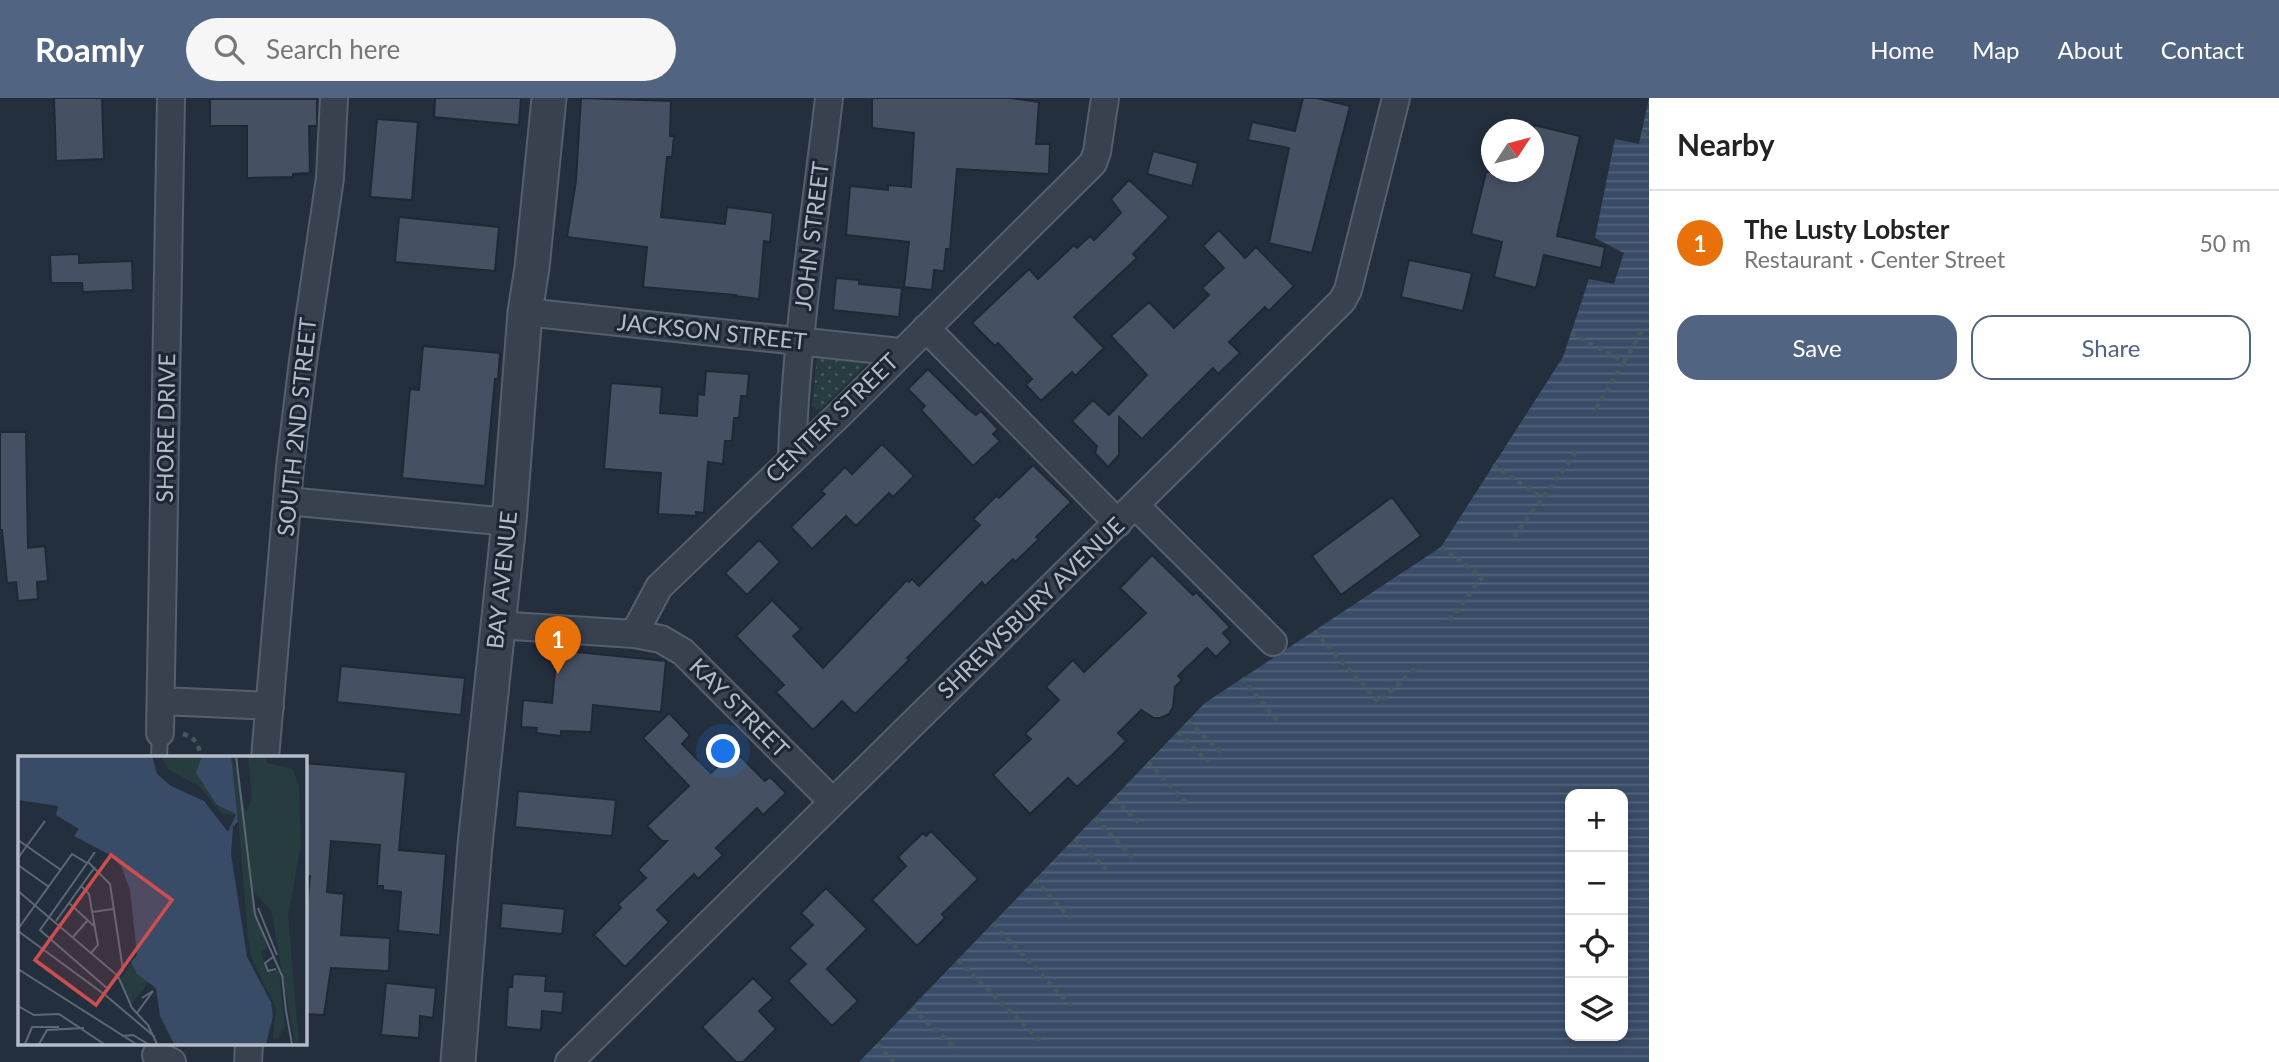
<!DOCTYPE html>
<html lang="en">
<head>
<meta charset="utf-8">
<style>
  :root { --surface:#fff; --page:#f6f6f6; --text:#222; --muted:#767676; --line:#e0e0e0; --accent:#516482 }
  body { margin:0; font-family:Lato,sans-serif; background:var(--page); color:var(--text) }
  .controls { position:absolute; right:21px; bottom:21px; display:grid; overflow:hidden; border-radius:14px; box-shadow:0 4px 10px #0003 }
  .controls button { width:63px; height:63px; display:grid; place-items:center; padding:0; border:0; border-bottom:2px solid var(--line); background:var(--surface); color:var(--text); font:35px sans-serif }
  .compass { position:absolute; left:1481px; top:21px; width:63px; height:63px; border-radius:50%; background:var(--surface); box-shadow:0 4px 10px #0003; rotate:54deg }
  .you { position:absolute; left:724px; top:654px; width:24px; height:24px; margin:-18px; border:5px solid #fff; border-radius:50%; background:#1a73e8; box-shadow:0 0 0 10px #1a73e833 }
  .badge { display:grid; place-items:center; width:46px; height:46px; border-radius:50%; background:var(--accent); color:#fff; font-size:23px; font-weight:700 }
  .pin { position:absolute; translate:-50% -58px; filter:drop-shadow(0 2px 4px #0008) }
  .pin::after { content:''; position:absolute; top:37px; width:24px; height:21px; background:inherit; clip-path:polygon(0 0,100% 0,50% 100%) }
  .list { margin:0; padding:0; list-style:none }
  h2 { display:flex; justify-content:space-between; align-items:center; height:91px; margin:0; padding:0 28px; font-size:30px }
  h2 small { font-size:23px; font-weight:400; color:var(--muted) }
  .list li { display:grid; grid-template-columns:46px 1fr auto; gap:21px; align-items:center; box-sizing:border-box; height:105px; padding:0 28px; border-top:2px solid var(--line) }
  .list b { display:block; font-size:26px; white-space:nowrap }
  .list p { margin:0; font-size:23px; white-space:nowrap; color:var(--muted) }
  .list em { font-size:23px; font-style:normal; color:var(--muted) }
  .actions { display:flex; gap:14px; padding:21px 28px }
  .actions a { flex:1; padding:16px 0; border:2px solid var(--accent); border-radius:21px; text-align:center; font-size:24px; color:var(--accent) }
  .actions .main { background:var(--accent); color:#fff }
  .icon { flex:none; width:38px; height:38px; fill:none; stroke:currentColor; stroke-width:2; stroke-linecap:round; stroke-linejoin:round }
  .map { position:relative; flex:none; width:1649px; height:964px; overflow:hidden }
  header { display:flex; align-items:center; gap:42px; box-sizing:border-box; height:98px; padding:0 35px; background:var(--accent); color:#fff }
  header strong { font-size:33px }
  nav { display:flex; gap:38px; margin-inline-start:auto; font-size:24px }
  .search { width:490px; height:63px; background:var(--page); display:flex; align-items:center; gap:18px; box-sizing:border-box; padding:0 24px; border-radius:38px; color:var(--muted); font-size:26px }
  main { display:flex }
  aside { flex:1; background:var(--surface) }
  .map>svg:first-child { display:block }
</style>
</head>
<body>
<header>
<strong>Roamly</strong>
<div class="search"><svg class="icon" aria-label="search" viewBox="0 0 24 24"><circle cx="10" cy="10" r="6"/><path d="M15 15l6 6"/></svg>Search here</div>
<nav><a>Home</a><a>Map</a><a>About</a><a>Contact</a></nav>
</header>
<main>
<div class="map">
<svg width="1649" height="964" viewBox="0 0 1649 964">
  <defs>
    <pattern id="grass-dots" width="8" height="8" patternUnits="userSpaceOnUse" patternTransform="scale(1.75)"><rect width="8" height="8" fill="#263c3f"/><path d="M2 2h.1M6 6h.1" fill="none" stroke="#435659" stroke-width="1.8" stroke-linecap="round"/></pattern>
    <pattern id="water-rules" width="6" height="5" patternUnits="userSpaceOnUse" patternTransform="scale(1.75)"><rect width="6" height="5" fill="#394c67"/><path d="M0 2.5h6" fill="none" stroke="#53647b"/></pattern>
  </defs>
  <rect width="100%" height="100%" fill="#242f3e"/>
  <path fill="url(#grass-dots)" d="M 821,256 L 864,261 L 865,267 L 821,311 L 817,311 L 812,308 L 817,259 Z"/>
  <path fill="url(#water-rules)" fill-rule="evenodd" d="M 1649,0 L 1649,964 L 859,964 L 1205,605 L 1441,449 L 1563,259 L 1589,181 L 1614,186 L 1624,155 L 1595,140 L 1615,41 L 1639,46 ZM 1570,696 L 1623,696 L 1623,938 L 1570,938 Z"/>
  <path fill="#455162" stroke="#1f2835" stroke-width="2" d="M 54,0 L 102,0 L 104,61 L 56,63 Z
    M 435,0 L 521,0 L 519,27 L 434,19 Z
    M 581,0 L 671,3 L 670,38 L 674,38 L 672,59 L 667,59 L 661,119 L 725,126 L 727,109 L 773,115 L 770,144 L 764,143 L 759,201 L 735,198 L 736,197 L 643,189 L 647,149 L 567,139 L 576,83 Z
    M 872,0 L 1011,0 L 1039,4 L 1036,46 L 1050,46 L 1049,76 L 957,71 L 950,151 L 946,151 L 944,173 L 934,172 L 932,192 L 904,189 L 909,144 L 846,137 L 850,88 L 888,92 L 888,87 L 911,89 L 914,35 L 872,30 Z
    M 1303,0 L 1317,0 L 1350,8 L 1312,155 L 1269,145 L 1289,50 L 1248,42 L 1252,24 L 1295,33 Z
    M 210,1 L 317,1 L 317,28 L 309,28 L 310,75 L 293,76 L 293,79 L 247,80 L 247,28 L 210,28 Z
    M 377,21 L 418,24 L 412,102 L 370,99 Z
    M 1534,27 L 1580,38 L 1557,138 L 1605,149 L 1601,170 L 1544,157 L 1536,190 L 1494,179 L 1502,144 L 1471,136 L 1486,74 L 1534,74 Z
    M 1153,53 L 1198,65 L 1192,88 L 1147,76 Z
    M 1129,82 L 1169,119 L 1133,156 L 1137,160 L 1074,219 L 1104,250 L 1075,278 L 1072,274 L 1041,303 L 1026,287 L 1032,281 L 998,245 L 995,248 L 972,225 L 1029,171 L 1038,181 L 1074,147 L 1077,150 L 1090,138 L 1094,142 L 1121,115 L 1111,101 Z
    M 399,119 L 499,129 L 495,173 L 395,164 Z
    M 1219,132 L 1245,160 L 1256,149 L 1294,188 L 1269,213 L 1265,209 L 1229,244 L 1240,255 L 1218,276 L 1213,270 L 1142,341 L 1119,319 L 1119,357 L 1108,369 L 1095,355 L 1097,348 L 1072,323 L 1093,302 L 1109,317 L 1147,277 L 1111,238 L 1149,204 L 1174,230 L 1209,197 L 1202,190 L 1224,170 L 1203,148 Z
    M 79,156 L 79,165 L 132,163 L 133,192 L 83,194 L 82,185 L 51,185 L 50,157 Z
    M 1409,162 L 1472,175 L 1463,213 L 1401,199 Z
    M 836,180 L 859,182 L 859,186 L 902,190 L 899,219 L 833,212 Z
    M 423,248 L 500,255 L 498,281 L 495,281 L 485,388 L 402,380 L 410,291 L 419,292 Z
    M 928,271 L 968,311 L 976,317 L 981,313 L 998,331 L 993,336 L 1000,343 L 973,368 L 921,312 L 925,308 L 908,291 Z
    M 706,273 L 749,276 L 747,298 L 741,298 L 739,320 L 734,320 L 732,343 L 725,343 L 723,366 L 708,364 L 704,415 L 696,414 L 696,418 L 658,416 L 661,375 L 604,371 L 611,285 L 662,289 L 660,315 L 697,318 L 698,296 L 704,297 Z
    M 0,334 L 26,334 L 28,450 L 45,448 L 47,471 L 48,483 L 37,484 L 38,501 L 18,503 L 16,484 L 7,485 L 2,432 L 0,432 Z
    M 882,346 L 914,378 L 893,399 L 889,395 L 856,428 L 846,418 L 812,451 L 791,429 L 825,396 L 821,393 L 845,369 L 852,376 Z
    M 1033,367 L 1071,404 L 1036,439 L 1039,441 L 1015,464 L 1013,461 L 985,488 L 982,484 L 907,560 L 909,562 L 855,616 L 842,603 L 813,632 L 776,594 L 784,587 L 736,538 L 772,502 L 801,531 L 793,538 L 823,570 L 907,482 L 909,484 L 912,481 L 919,488 L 980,427 L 973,421 L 996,398 L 999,400 Z
    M 1392,399 L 1421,438 L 1341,497 L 1312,458 Z
    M 759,442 L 780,464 L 747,497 L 725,475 Z
    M 1152,457 L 1193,497 L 1196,494 L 1230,529 L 1223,535 L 1231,544 L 1216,559 L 1207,550 L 1178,578 L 1182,582 L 1175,589 L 1173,609 L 1169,616 L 1160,620 L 1154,620 L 1141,612 L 1118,635 L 1126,643 L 1112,657 L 1077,689 L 1068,680 L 1030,716 L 993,677 L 1031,641 L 1025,636 L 1059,602 L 1046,589 L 1073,562 L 1084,574 L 1146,515 L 1120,490 Z
    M 557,552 L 666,563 L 661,614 L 593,607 L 591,634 L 561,633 L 561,638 L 536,635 L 537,630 L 521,629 L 523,602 L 552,605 Z
    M 341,568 L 465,580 L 461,617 L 337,604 Z
    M 669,615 L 690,637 L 682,646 L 711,675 L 729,657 L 735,663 L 740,658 L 765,683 L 770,679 L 786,695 L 763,717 L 757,710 L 716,750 L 723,757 L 698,781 L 694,776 L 657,812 L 669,824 L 625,869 L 594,837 L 621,810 L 618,806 L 646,780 L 638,772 L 667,743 L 662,743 L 647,728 L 689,688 L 643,640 Z
    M 304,665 L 406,674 L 399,752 L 446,756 L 440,837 L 398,833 L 401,794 L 383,792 L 383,788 L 377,788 L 380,747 L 331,743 L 327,794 L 344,796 L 341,837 L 390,840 L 389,873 L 331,870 L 324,917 L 304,916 L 304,835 L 310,778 L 304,778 Z
    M 518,693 L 616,702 L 612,738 L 515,729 Z
    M 931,733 L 978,781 L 942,816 L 945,820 L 917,848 L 872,802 L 906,768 L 898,759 L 923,735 L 926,738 Z
    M 826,790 L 867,831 L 827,871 L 858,903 L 832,928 L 788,883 L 806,866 L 789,850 L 813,827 L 801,815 Z
    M 502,805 L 565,811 L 562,836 L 500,830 Z
    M 513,876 L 546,878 L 545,893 L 564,894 L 562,915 L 542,913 L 541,932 L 506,929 L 508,889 L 512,889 Z
    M 753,880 L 773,900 L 759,913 L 776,931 L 743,964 L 736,964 L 702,929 Z
    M 386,885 L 436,890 L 433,920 L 420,918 L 419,940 L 381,937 Z"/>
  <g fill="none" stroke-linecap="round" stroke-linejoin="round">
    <g stroke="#565f6c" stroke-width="18">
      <path id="service" d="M 159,660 L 160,635"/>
    </g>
    <g stroke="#565f6c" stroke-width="30">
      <path id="minor" d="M 525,214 L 900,254
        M 926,230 L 1118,425
        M 792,359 C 796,239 815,120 829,0
        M 287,403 L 509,424
        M 1135,407 L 1273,544
        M 497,527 L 634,536 L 659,489 L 841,315 L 1093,65 L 1097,54 L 1105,0
        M 634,536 L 661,541 L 683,554 L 832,703
        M 161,603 L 270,608
        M 160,635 L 171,0
        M 265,660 L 290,369 L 303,263 L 330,80 L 334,0
        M 156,957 L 172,964
        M 248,964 L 249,945
        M 569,964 L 1342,203 L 1348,192 L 1396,0"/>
    </g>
    <g stroke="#565f6c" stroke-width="37">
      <path id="tertiary" d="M 458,964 L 475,747 L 509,424 L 525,214 L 532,170 L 549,0"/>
    </g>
    <path stroke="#44595c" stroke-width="4.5" stroke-dasharray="5 5" stroke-linecap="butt" d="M 1641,36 L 1649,38
      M 1571,235 L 1624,264 L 1593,315
      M 1624,264 L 1644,229
      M 1493,367 L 1543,400
      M 1514,439 L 1576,354
      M 1441,449 L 1482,479 L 1448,524
      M 1314,533 L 1379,604 L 1419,567
      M 1242,580 L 1277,622
      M 1188,623 L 1222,655
      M 1178,634 L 1208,664
      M 183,636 C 195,639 200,647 200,660
      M 1148,664 L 1187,705
      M 1114,700 L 1142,728
      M 1095,720 L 1133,760
      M 1075,741 L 1106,771
      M 1035,781 L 1071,821
      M 993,825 L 1070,907
      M 958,862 L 1041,944
      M 912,910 L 956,951
      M 877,946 L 894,964"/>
    <use href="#service" stroke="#38414e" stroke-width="14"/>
    <use href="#minor" stroke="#38414e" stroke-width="26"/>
    <use href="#tertiary" stroke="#38414e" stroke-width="33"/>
  </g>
  <g text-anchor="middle" stroke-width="6" stroke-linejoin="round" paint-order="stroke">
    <g font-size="23" fill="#b4bcc9" stroke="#1d2633">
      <text transform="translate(812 138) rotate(-83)" y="8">JOHN STREET</text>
      <text transform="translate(712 234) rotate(6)" y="8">JACKSON STREET</text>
      <text transform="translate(832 320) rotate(-44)" y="8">CENTER STREET</text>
      <text transform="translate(297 329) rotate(-84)" y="8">SOUTH 2ND STREET</text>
      <text transform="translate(166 330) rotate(-89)" y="8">SHORE DRIVE</text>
      <text transform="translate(502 482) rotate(-84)" y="8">BAY AVENUE</text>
      <text transform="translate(1031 510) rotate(-44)" y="8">SHREWSBURY AVENUE</text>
      <text transform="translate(739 610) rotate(45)" y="8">KAY STREET</text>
    </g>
  </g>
  <g transform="translate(18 658)">
    <rect width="289" height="289" fill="#242f3e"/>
    <path d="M 143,0 L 215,0 L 228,57 L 234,42 L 230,0 L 247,0 L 250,7 L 275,13 L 281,30 L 283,89 L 270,160 L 281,288 L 277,288 L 253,154 L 232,132 L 249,192 L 243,196 L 249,217 L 261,215 L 267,270 L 260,282 L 255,283 L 258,252 L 234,203 L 230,183 L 220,59 L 204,58 L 180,29 L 151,14 Z" fill="#263c3f"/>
    <path d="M 113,206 L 130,226 L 114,248 L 102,224 Z" fill="#263c3f"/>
    <path d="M 0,0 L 134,0 L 139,18 L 153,30 L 186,45 L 210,76 L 218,58 L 199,49 L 178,17 L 184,0 L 213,0 L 220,66 L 215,70 L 213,98 L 229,201 L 253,246 L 255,260 L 248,288 L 156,288 L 142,260 L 138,232 L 119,218 L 113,206 L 119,199 L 112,134 L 103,110 L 92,99 L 56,80 L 61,73 L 38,59 L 40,50 L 0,44 Z" fill="#394c67"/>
    <path fill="none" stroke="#5e6776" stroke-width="2" d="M 218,0 L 237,159 L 265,222M 0,84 L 43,114M 77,96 L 22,174 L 90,233M 0,102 L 27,65M 0,109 L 31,131M 63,130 L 71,138 L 80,189 L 73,197M 0,135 L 100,220 L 114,252 L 130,269 L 139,288M 51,147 L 76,170M 240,152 L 259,199M 74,156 L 95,153M 38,165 L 77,111M 0,173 L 54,98 L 69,107M 0,175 L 86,238 L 105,214 L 92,128 L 70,106M 55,181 L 69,165M 255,201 L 247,207 L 250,215 L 258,213M 0,213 L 118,288M 264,218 L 268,255M 86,238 L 137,281M 0,250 L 16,259 L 41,258 L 86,288M 268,255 L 274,288M 119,257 L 135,235 L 124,242M 104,280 L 115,279 L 130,288M 7,288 L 14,271 L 41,271M 21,288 L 29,274 L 66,272"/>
    <path fill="#ce4d50" fill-opacity="0.15" stroke="#ce4d50" stroke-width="3.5" d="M 93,99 L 154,144 L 78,249 L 17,204 Z"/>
    <rect width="289" height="289" fill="none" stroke="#b4bcc9" stroke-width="3.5"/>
  </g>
</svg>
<div class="controls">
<button>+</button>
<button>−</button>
<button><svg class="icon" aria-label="locate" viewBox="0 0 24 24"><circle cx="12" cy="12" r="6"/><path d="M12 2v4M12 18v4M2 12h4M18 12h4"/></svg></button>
<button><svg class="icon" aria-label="layers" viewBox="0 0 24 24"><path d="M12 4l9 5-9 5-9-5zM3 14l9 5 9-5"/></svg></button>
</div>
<svg class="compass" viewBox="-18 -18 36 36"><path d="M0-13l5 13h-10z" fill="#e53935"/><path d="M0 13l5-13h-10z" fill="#767676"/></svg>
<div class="you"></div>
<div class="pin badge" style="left:558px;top:576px;background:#e8710a">1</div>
</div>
<aside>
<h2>Nearby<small></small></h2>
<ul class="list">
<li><span class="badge" style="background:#e8710a">1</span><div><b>The Lusty Lobster</b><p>Restaurant · Center Street</p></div><em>50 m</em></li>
</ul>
<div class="actions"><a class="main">Save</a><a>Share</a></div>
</aside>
</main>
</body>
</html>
